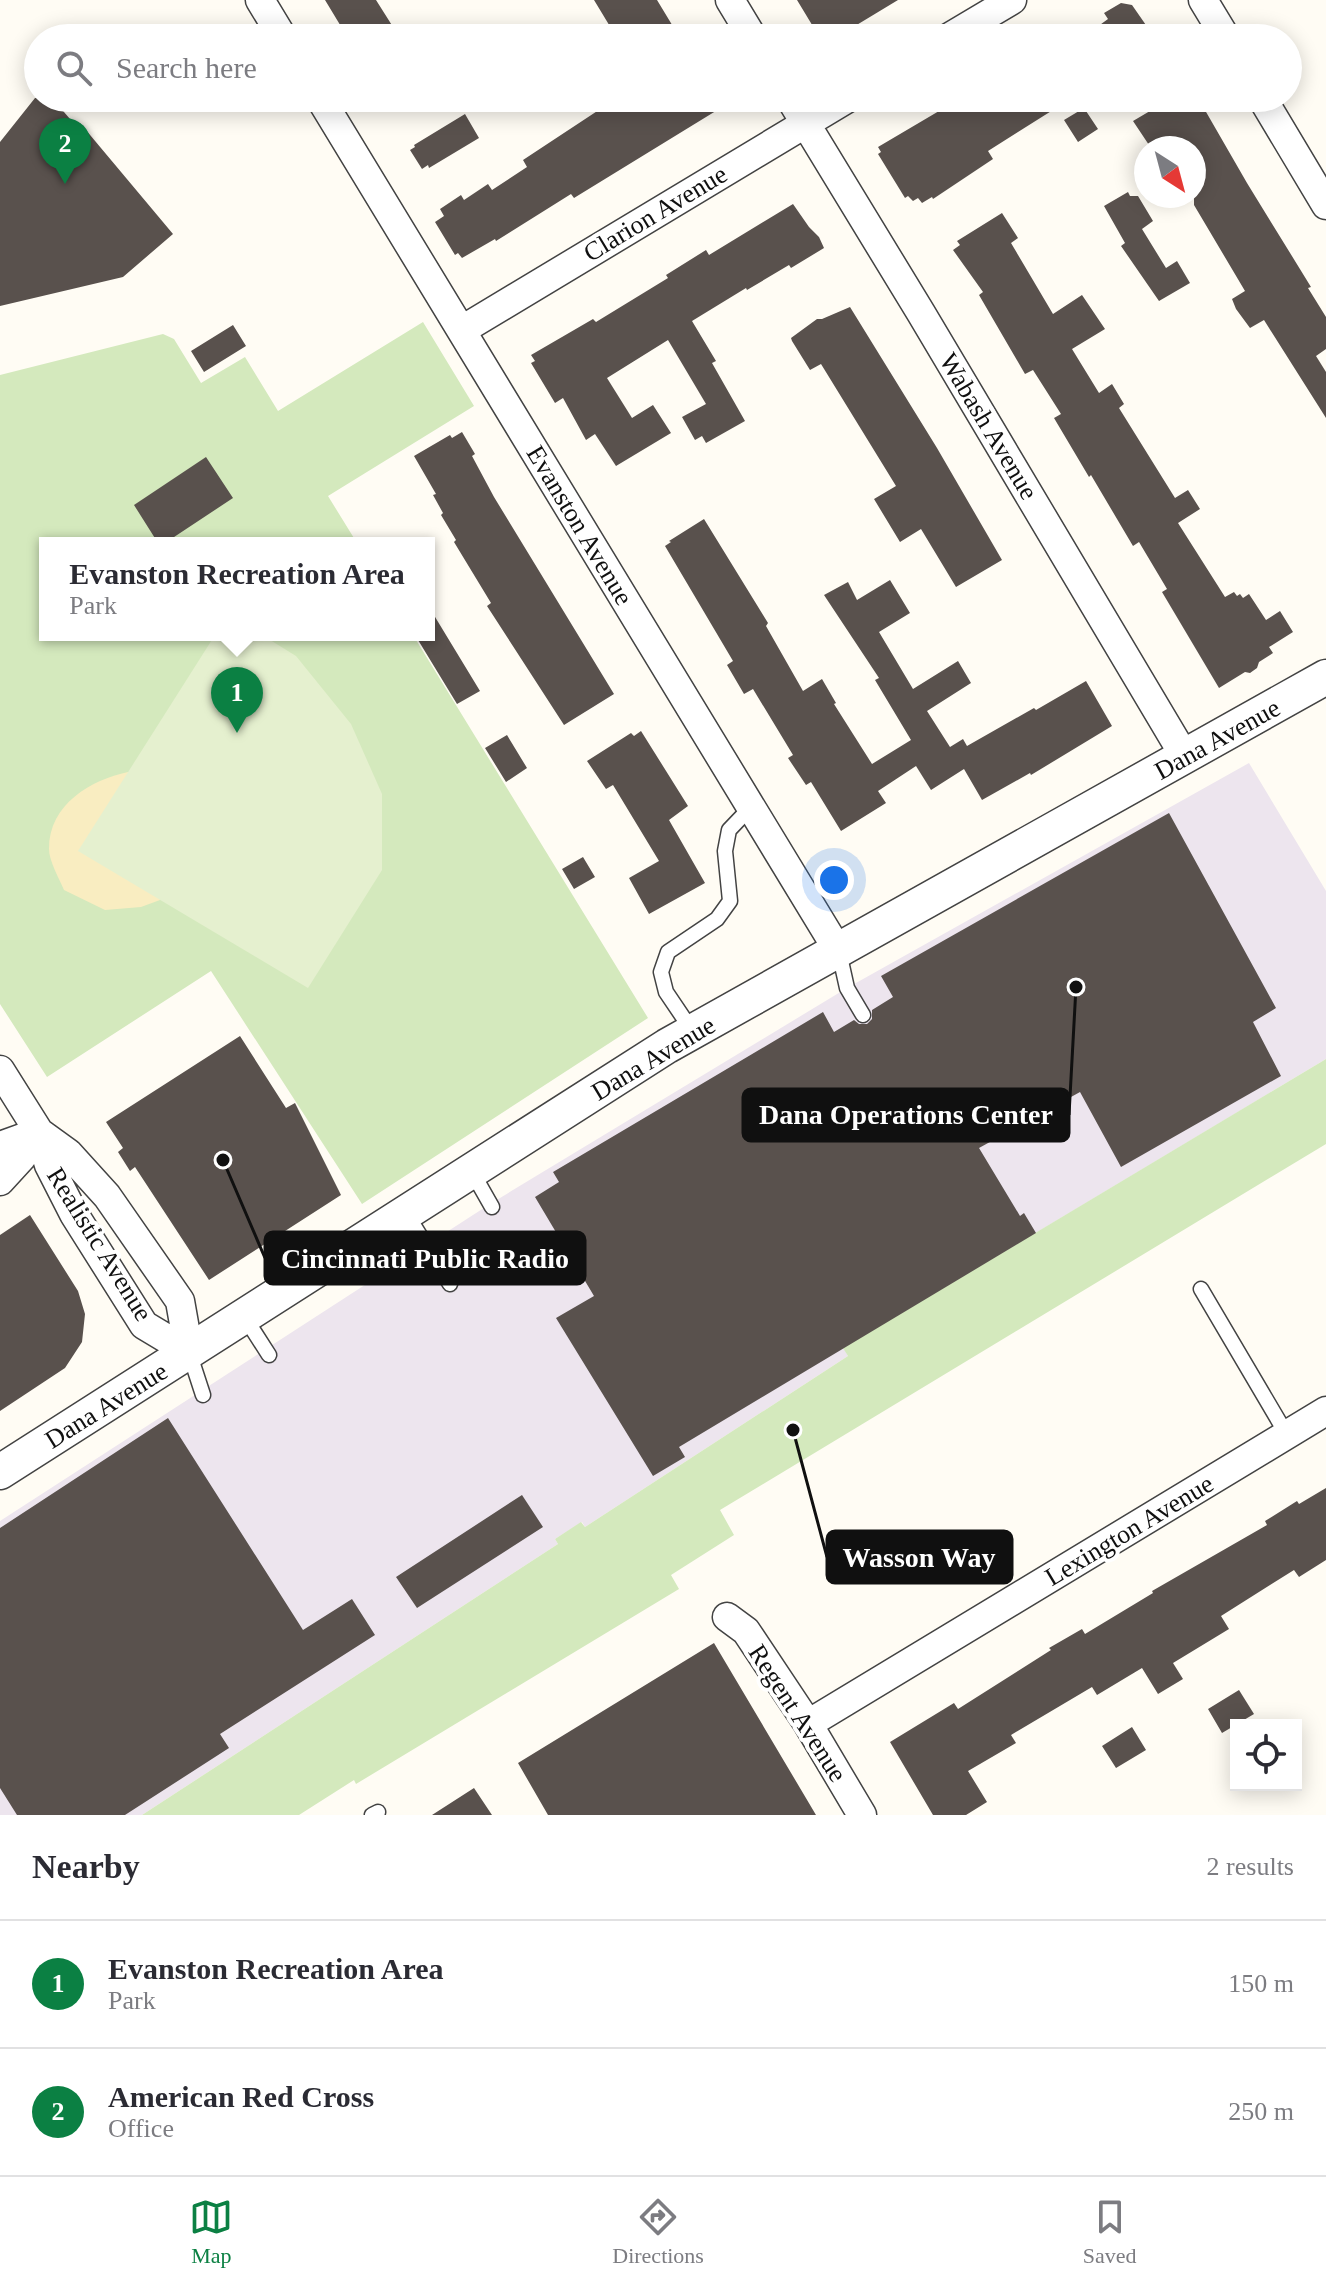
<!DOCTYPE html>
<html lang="en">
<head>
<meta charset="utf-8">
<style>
  :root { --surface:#fff; --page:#f2f2f3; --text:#2b2b33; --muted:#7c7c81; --line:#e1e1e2; --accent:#0b8043 }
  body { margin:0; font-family:Georgia,serif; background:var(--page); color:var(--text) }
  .controls { position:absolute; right:24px; bottom:24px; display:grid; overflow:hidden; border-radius:0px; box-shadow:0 4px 20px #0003 }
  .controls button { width:72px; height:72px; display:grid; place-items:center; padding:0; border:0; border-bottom:2px solid var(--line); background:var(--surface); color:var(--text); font:40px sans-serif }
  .compass { position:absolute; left:1134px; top:136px; width:72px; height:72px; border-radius:50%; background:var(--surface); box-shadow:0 4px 20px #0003; rotate:144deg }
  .you { position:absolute; left:834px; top:880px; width:28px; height:28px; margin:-20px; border:6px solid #fff; border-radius:50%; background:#1a73e8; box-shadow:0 0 0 12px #1a73e833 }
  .badge { display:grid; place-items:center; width:52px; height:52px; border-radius:50%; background:var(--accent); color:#fff; font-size:26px; font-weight:700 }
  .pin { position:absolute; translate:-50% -66px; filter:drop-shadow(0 2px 4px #0008) }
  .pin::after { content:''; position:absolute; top:42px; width:28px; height:24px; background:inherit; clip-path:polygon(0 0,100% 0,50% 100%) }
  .popup { position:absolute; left:39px; top:537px; width:396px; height:104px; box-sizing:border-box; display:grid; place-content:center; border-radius:0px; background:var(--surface); filter:drop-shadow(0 2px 6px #0005); font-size:26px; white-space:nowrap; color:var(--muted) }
  .popup b { font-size:30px; color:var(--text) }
  .popup::after { content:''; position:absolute; left:50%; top:100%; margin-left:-16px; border:16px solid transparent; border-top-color:var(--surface) }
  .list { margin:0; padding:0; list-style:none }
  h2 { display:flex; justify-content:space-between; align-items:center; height:104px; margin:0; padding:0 32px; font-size:34px }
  h2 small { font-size:26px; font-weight:400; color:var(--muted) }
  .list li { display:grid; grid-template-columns:52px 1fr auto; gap:24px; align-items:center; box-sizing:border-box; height:128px; padding:0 32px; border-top:2px solid var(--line) }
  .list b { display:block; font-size:30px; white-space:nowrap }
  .list p { margin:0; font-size:26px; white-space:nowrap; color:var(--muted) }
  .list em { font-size:26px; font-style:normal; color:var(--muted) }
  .icon { flex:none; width:44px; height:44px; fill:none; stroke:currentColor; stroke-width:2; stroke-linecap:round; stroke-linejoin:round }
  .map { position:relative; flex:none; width:1326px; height:1815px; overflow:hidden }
  .search { position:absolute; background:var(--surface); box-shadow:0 4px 20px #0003; left:24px; right:24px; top:24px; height:88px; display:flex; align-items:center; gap:20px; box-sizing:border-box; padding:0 28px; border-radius:44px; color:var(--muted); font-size:30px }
  .sheet { height:360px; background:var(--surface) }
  nav { display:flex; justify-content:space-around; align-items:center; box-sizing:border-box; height:112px; border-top:2px solid var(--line); background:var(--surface); font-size:22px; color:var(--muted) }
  nav a { display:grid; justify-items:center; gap:4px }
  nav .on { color:var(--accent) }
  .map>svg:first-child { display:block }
</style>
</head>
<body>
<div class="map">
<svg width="1326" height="1815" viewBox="0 0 1326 1815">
  <rect width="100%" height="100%" fill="#fffcf4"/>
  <path fill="#ede5ee" d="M 1249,763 L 1326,891 L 1326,1059 L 844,1348 L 848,1356 L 585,1527 L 582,1522 L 555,1539 L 558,1544 L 142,1815 L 0,1815 L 0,1521 L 490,1204 L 847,988 Z"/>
  <path fill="#d4e9bd" d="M 423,322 L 474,406 L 328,496 L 357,543 L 45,543 L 45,635 L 413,635 L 648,1018 L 362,1204 L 211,971 L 47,1077 L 0,1004 L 0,375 L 163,334 L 174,339 L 201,383 L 245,357 L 278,411 Z
    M 1326,1059 L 1326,1144 L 720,1510 L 734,1535 L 671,1575 L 679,1589 L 356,1784 L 354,1780 L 299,1815 L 142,1815 L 558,1544 L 555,1539 L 581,1522 L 585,1527 L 848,1356 L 843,1348 Z"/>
  <path fill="#f9edc1" d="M 128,772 L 155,776 L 160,900 L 141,907 L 105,910 L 64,890 C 59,878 49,861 49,849 C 49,804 91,780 128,772 Z"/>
  <path fill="#e5f0cf" d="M 215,635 L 262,635 L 296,656 L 351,724 L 382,794 L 382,870 L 308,988 L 78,851 Z"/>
  <path fill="#59514d" d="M 325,0 L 376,0 L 400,38 L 348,38 Z
    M 594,0 L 657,0 L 680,38 L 617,38 Z
    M 797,0 L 898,0 L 855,26 L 856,28 L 840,38 L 820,38 Z
    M 1121,3 L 1132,5 L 1148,28 L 1144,30 L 1149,38 L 1082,38 L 1108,19 L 1104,13 Z
    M 35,98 L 52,98 L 76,126 L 80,123 L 173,234 L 123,277 L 0,306 L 0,142 Z
    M 617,98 L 737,98 L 574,198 L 571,194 L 496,241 L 495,239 L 462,258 L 458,253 L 455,255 L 435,222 L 444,216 L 440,209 L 461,195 L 464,200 L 488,184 L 492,190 L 527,167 L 523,160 Z
    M 969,98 L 1072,98 L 988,151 L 993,159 L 933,199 L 932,197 L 922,203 L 918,198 L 913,201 L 908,196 L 905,198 L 878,154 L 881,152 L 878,147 L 956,101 L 959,105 Z
    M 1172,98 L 1198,98 L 1247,183 L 1311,287 L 1308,288 L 1326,317 L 1326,349 L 1316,356 L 1326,372 L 1326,418 L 1264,320 L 1250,328 L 1236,309 L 1232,299 L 1245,291 L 1194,205 L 1194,148 L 1151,148 L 1133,121 Z
    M 1084,108 L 1098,129 L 1078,142 L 1064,120 Z
    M 465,114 L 479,138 L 429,168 L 428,165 L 422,169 L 410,150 L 415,147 L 414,145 Z
    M 1128,192 L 1130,196 L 1138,196 L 1153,221 L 1142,229 L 1166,268 L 1177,261 L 1190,283 L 1159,301 L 1121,246 L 1125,243 L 1104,206 Z
    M 793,204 L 809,227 L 819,237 L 824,248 L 791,268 L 789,265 L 747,290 L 746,288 L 692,321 L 716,361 L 712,363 L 745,421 L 706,443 L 702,436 L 695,440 L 682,417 L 706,404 L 668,340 L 607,378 L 632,418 L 653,405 L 671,433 L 616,466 L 595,434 L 586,440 L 563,398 L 555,403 L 531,363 L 535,361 L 531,355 L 593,319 L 596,322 L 668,278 L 666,275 L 706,250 L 709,255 Z
    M 1002,213 L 1018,238 L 1011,243 L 1053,314 L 1082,295 L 1105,329 L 1072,349 L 1099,393 L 1112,384 L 1124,404 L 1119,408 L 1175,498 L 1188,490 L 1200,509 L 1178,523 L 1225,597 L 1234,592 L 1237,596 L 1240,594 L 1243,598 L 1249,594 L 1266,620 L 1280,611 L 1293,632 L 1269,647 L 1273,653 L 1259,662 L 1257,668 L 1250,673 L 1245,672 L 1219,688 L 1162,592 L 1167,589 L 1139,542 L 1133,546 L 1091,475 L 1089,477 L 1054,418 L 1061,414 L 1033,370 L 1025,374 L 979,295 L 983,292 L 953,250 L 960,245 L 957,241 Z
    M 850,307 L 937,448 L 1002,560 L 956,587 L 921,529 L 900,542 L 874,499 L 896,486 L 821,364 L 810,370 L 792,341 L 791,338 L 817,319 L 822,319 Z
    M 233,325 L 246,346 L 204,372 L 191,351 Z
    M 462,432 L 475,454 L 472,456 L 494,497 L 614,694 L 564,725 L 487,606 L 491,603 L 454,542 L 456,540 L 441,515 L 443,513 L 433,495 L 436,494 L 414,456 L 450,435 L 452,438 Z
    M 206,457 L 233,498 L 165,543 L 158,543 L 134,505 Z
    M 704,519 L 768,623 L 766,626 L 803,691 L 822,679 L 836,703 L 834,704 L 872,764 L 911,740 L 875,680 L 879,678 L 824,595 L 848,582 L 857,600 L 890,580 L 910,613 L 879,632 L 913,689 L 958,661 L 971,683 L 927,711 L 950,747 L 963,739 L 967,746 L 1034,708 L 1036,710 L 1086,681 L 1112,726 L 1031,775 L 1030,773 L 982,800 L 964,769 L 931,790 L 916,766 L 878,791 L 886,803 L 841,831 L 811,782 L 806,785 L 788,758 L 793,755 L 753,689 L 744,694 L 727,665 L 733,661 L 665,546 L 671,542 L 669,541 Z
    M 429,607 L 480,691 L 457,704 L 415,635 L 429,635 Z
    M 641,731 L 688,806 L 669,820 L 705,883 L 649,914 L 629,878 L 659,861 L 613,785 L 606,789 L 587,761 L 631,733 L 634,736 Z
    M 507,735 L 527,768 L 506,782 L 485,748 Z
    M 1169,813 L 1276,1008 L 1253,1022 L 1281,1076 L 1121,1167 L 1080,1092 L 979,1148 L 1020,1216 L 1024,1213 L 1036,1233 L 679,1447 L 685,1457 L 653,1476 L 556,1318 L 594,1296 L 535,1197 L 559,1182 L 553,1172 L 823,1012 L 834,1032 L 854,1020 L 859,1024 L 867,1024 L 872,1019 L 872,1010 L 893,997 L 881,976 Z
    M 583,857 L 595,877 L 574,889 L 562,869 Z
    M 240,1036 L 286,1108 L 295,1103 L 341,1195 L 209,1280 L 135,1167 L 130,1171 L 118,1152 L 123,1148 L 106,1122 Z
    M 30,1215 L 78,1291 L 85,1314 L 82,1342 L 65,1368 L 0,1411 L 0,1235 Z
    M 168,1418 L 303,1630 L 352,1599 L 375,1635 L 220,1734 L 229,1748 L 125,1815 L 17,1815 L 0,1788 L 0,1528 Z
    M 1326,1488 L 1326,1560 L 1299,1577 L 1294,1570 L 1221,1616 L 1229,1629 L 1173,1663 L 1183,1679 L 1158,1694 L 1142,1668 L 1097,1695 L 1092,1687 L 1011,1735 L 1016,1743 L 968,1771 L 987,1802 L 966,1815 L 933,1815 L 890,1742 L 954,1703 L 958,1709 L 1051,1650 L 1049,1648 L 1082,1629 L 1085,1634 L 1153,1593 L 1152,1591 L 1267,1525 L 1265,1521 L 1297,1501 L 1299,1504 Z
    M 522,1495 L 543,1527 L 417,1608 L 396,1577 Z
    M 714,1643 L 816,1815 L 548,1815 L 518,1763 Z
    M 1239,1690 L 1254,1714 L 1222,1733 L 1208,1709 Z
    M 1132,1727 L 1146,1750 L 1116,1768 L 1102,1746 Z
    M 474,1788 L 492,1815 L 432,1815 Z"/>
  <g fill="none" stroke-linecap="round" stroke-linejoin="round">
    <g stroke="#434343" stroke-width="17">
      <path id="service" d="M 839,952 L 847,988 L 863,1015
        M 693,1032 L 666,992 L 661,972 L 668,952 L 717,919 L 730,901 L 725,851 L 729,830 L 751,807
        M 471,1170 L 492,1207
        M 406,1213 L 450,1284
        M 1201,1289 L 1287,1435
        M 244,1316 L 269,1355
        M 189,1352 L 203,1395
        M 372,1815 L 378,1812"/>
    </g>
    <g stroke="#434343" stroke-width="31">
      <path id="minor" d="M 260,0 L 283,38
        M 730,0 L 753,38
        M 1203,0 L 1226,38
        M 948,38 L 1012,0
        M 320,98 L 839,952
        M 790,98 L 921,313 L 1185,757
        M 1262,98 L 1326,205
        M 462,330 L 848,98
        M 0,1070 L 39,1132 L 49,1165 L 74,1214 L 144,1325 L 189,1352
        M 39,1132 L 68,1153 L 107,1196 L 180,1301 L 189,1352
        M 0,1146 L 39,1132
        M 0,1181 L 22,1157 L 39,1132
        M 727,1617 L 746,1631 L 808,1724 L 862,1815
        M 808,1724 L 1326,1411"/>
    </g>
    <g stroke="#434343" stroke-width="37">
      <path id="tertiary" d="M 0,1472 L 667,1046 L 1326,677"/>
    </g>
    <use href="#service" stroke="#fff" stroke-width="14"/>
    <use href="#minor" stroke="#fff" stroke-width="28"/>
    <use href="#tertiary" stroke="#fff" stroke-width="34"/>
  </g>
  <g text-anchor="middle" stroke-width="8" stroke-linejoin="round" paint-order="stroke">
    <g font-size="26" fill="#101010" stroke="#fff">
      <text transform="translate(655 213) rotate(-31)" y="9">Clarion Avenue</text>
      <text transform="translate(989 426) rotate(59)" y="9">Wabash Avenue</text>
      <text transform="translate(580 525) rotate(59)" y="9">Evanston Avenue</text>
      <text transform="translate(1217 739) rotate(-29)" y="9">Dana Avenue</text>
      <text transform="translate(653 1058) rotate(-31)" y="9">Dana Avenue</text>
      <text transform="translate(100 1244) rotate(58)" y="9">Realistic Avenue</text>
      <text transform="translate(106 1405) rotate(-32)" y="9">Dana Avenue</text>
      <text transform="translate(1129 1530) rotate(-31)" y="9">Lexington Avenue</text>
      <text transform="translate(798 1713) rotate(57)" y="9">Regent Avenue</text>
    </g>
  </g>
  <path fill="none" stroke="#101010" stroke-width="3" d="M1076 987L1069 1115M223 1160L265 1258M793 1430L827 1557"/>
  <g fill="#101010" stroke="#fff" stroke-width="3">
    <circle cx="1076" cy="987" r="8"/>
    <circle cx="223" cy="1160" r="8"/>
    <circle cx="793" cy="1430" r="8"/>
  </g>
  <g fill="#101010" stroke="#101010" stroke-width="3">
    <rect x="743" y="1089" width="326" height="52" rx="8"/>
    <rect x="265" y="1232" width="320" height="52" rx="8"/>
    <rect x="827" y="1531" width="185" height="52" rx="8"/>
  </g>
  <g font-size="28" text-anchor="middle" font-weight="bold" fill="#fff">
    <text x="906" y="1124">Dana Operations Center</text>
    <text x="425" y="1268">Cincinnati Public Radio</text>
    <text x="919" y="1567">Wasson Way</text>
  </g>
</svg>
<div class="controls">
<button><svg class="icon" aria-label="locate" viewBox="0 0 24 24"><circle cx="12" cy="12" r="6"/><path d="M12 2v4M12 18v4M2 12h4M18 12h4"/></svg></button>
</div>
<svg class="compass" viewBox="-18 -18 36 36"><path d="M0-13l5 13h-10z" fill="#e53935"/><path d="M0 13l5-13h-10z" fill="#7c7c81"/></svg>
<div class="you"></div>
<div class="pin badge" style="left:237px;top:733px">1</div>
<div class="popup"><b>Evanston Recreation Area</b>Park</div>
<div class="pin badge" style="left:65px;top:184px">2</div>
<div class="search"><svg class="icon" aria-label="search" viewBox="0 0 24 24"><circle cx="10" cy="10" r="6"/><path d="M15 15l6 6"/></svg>Search here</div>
</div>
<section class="sheet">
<h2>Nearby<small>2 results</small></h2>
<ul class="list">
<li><span class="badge">1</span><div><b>Evanston Recreation Area</b><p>Park</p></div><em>150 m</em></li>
<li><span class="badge">2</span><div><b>American Red Cross</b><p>Office</p></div><em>250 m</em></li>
</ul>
</section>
<nav>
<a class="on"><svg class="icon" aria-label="map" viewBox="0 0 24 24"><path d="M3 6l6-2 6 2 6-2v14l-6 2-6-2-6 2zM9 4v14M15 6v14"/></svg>Map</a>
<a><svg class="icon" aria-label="directions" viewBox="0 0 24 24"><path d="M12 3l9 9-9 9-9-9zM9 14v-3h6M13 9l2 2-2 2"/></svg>Directions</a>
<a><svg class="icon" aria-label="saved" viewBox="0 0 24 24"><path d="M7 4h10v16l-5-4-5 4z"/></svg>Saved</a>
</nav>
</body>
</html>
